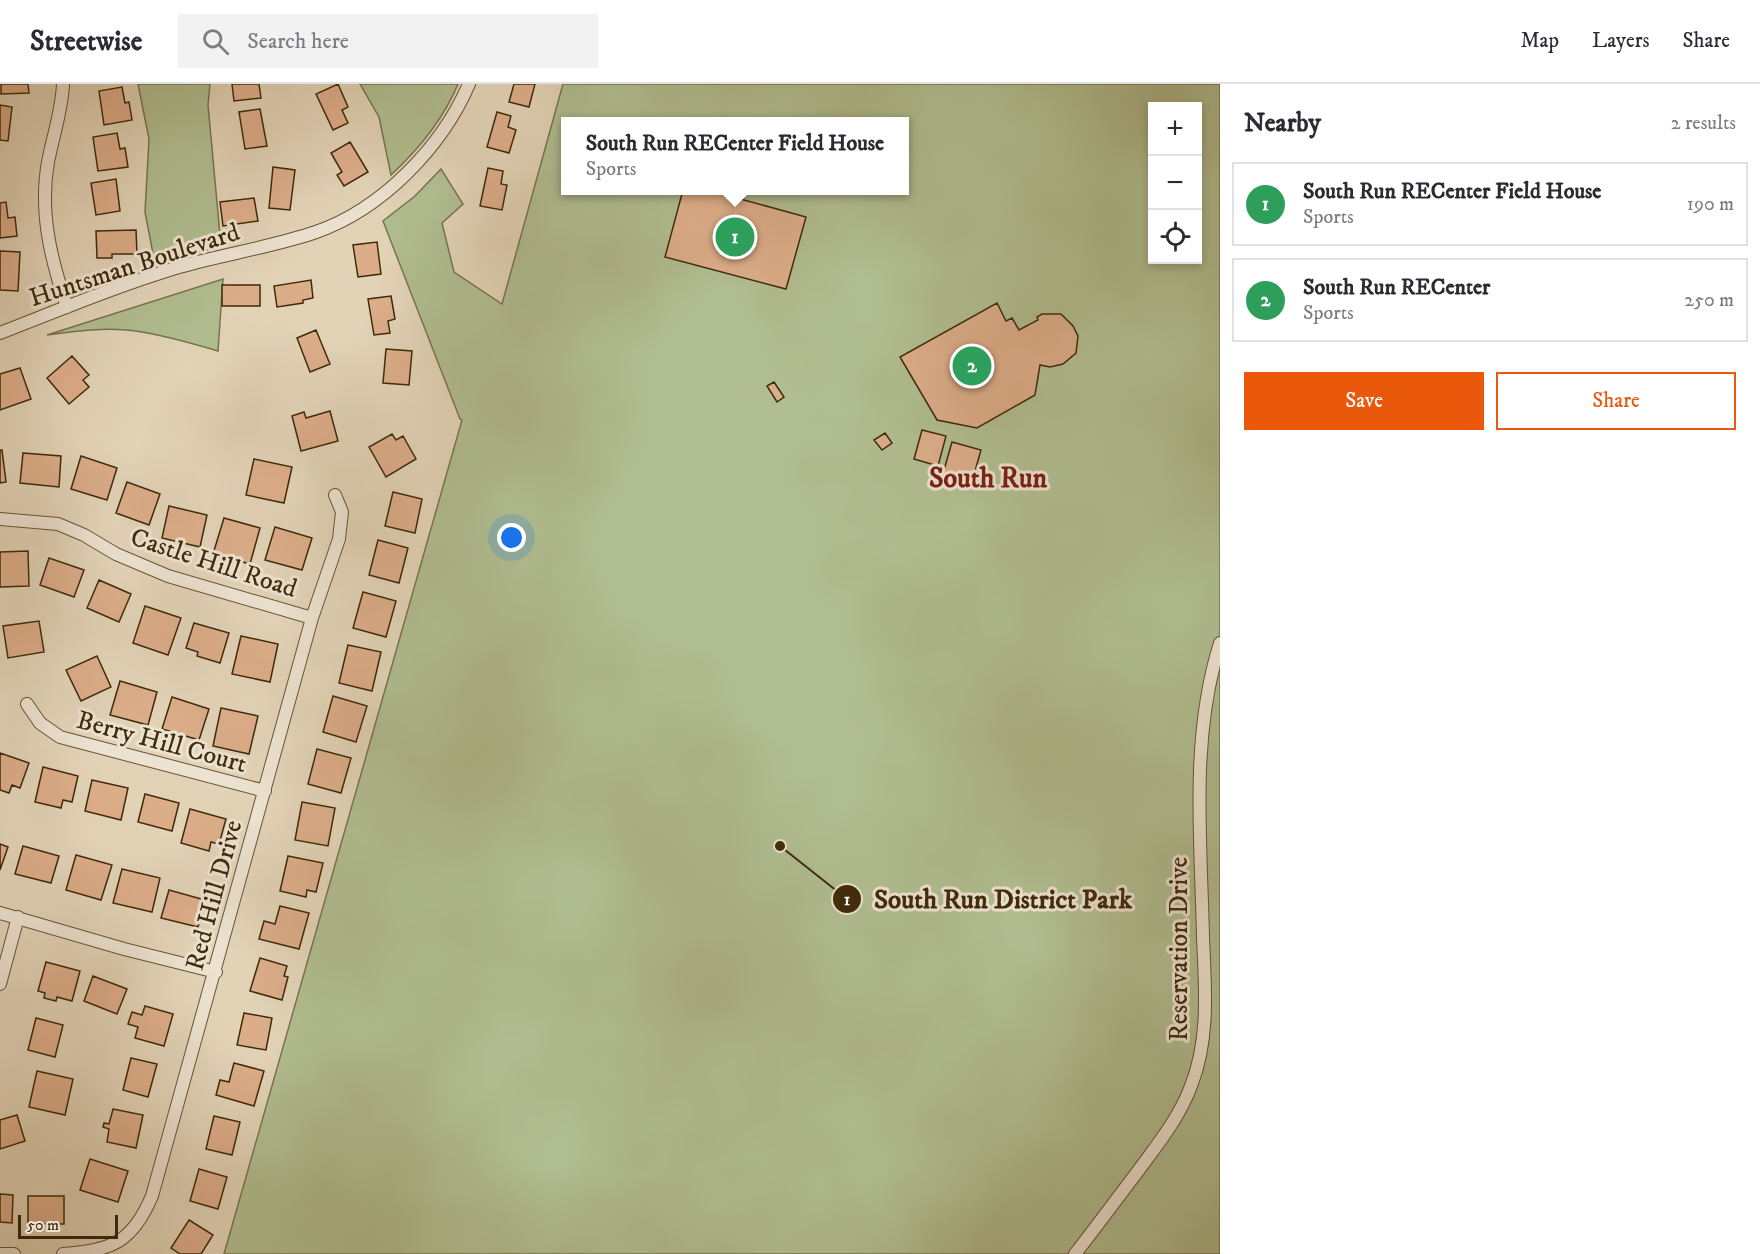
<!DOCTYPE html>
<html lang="en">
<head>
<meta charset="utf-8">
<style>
  :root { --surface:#fff; --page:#f2f2f3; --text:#2b2b33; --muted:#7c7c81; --line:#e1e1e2; --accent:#ea580c }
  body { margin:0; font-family:"IM FELL DW Pica",serif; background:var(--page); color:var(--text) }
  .controls { position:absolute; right:18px; top:18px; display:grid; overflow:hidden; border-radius:0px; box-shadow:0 3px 9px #0003 }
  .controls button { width:54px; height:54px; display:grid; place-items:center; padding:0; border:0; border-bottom:2px solid var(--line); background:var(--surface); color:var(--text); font:30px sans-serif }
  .scale { position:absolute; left:18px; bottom:15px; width:100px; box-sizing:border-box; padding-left:6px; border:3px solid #3f2a0a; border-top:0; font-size:16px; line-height:21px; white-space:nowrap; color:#3f2a0a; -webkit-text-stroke:4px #ece2d0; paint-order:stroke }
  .you { position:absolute; left:512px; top:454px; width:21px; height:21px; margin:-15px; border:4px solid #fff; border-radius:50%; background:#1a73e8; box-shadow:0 0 0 9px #1a73e833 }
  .badge { display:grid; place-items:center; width:39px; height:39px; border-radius:50%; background:var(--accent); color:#fff; font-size:20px; font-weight:700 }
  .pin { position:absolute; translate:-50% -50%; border:3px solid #fff; box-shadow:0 2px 6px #0006 }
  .popup { position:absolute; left:561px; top:33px; width:348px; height:78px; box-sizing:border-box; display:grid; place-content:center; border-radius:0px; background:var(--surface); filter:drop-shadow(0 2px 4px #0005); font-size:20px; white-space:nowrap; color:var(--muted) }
  .popup b { font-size:22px; color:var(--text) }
  .popup::after { content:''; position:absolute; left:50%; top:100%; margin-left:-12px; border:12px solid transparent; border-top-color:var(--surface) }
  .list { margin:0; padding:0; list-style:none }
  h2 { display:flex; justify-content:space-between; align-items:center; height:78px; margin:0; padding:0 24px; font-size:26px }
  h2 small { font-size:20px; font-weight:400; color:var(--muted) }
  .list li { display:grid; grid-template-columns:39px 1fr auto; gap:18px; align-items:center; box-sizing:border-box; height:84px; margin:0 12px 12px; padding:0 12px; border:2px solid var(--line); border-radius:0px }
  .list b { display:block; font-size:22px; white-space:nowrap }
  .list p { margin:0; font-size:20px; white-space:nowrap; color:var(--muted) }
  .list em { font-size:20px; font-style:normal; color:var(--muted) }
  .actions { display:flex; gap:12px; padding:18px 24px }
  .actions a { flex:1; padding:14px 0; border:2px solid var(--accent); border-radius:0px; text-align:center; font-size:21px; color:var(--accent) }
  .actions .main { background:var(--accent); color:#fff }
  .icon { flex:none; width:33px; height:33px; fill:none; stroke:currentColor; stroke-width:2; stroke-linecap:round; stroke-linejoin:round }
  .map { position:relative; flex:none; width:1220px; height:1170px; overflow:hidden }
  header { display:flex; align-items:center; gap:36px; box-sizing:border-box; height:84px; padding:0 30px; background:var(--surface); border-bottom:2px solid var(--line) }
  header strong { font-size:28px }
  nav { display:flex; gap:33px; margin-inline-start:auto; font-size:21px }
  .search { width:420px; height:54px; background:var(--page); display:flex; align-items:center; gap:15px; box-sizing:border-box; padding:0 21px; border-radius:0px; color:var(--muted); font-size:22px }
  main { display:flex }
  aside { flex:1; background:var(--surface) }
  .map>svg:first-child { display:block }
</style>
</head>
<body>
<header>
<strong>Streetwise</strong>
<div class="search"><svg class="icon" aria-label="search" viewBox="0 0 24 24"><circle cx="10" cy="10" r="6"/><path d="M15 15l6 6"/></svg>Search here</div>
<nav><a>Map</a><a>Layers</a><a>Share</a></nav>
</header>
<main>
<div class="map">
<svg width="1220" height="1170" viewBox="0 0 1220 1170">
  <rect width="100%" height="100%" fill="#e2d3b7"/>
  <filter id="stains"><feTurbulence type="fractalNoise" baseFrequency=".00333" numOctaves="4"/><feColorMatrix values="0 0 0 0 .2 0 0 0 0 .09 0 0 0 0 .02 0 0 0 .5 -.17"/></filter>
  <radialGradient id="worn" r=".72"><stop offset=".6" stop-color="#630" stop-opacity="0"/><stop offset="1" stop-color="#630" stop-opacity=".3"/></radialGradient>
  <path fill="#b0bd90" stroke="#78744d" stroke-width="1.5" fill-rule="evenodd" d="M 138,0 L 210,0 L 208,21 L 221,162 L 155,180 L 145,128 L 149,55 Z
    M 360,0 L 458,0 C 443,36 419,65 391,91 L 379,33 Z
    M 563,0 L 1220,0 L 1220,1170 L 224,1170 L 462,336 L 460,335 L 383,137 L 415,112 L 441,85 L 463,120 L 442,139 L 454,188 L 502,220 ZM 1152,22 L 1198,22 L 1198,176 L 1152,176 ZM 566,38 L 904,38 L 904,106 L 566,106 Z
    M 223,195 L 218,267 C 191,259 164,251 136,247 C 106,243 76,247 47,251 Z"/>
  <path fill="#dcad89" stroke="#3f2a0a" stroke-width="1.5" d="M 1,0 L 28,0 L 29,9 L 1,10 Z
    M 232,0 L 259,0 L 261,14 L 234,17 Z
    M 338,0 L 348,23 L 342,26 L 348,39 L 333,46 L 316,10 Z
    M 514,0 L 535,0 L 529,23 L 509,18 Z
    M 122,3 L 125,19 L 129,18 L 132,36 L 104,41 L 99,7 Z
    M 0,21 L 12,23 L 8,57 L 0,56 Z
    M 260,25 L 267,62 L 245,65 L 239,28 Z
    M 497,28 L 511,32 L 508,43 L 516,46 L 509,69 L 487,63 Z
    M 117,49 L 120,65 L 125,64 L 128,83 L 98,87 L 93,53 Z
    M 350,58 L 368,88 L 344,102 L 337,91 L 342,88 L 331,69 Z
    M 273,83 L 295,86 L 290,126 L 269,124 Z
    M 488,84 L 503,87 L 501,100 L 507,101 L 502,126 L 480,122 Z
    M 116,95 L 120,127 L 96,131 L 91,99 Z
    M 683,106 L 708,106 L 806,133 L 786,205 L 665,173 Z
    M 254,114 L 258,137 L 223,142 L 220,118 Z
    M 6,118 L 8,134 L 15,133 L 17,152 L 0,154 L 0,119 Z
    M 136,146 L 137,170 L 112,170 L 112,174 L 97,174 L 96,147 Z
    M 377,158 L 381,190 L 358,193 L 353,161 Z
    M 0,167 L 20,168 L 18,207 L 0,206 Z
    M 311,196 L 313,214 L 303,216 L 303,219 L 277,223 L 274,202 Z
    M 222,201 L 260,201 L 260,222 L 222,222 Z
    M 391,212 L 395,235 L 388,237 L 390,249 L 374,251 L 368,215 Z
    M 997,219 L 1006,237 L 1012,234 L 1019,246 L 1038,236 L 1037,233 L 1042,230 L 1061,230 L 1073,242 L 1078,252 L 1076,269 L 1063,280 L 1050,283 L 1040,281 L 1035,311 L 977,344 L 937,336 L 900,273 Z
    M 316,246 L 330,280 L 310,288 L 297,254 Z
    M 386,265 L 412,267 L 409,301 L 383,299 Z
    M 72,272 L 89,291 L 83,296 L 89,303 L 69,320 L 47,294 Z
    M 20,284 L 31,315 L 0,326 L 0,290 Z
    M 774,298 L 784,313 L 777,318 L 767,302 Z
    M 330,327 L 338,357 L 301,367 L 292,332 L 304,328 L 306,334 Z
    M 922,346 L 946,352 L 938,382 L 914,375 Z
    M 885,349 L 892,359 L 882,366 L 874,356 Z
    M 392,350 L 396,356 L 403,352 L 416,375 L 386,393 L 369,363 Z
    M 952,358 L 981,366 L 971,401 L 942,393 Z
    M 0,366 L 2,366 L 6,398 L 0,399 Z
    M 23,369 L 61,372 L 59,403 L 20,399 Z
    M 81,372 L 117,384 L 107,416 L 71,405 Z
    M 254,375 L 292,383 L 284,419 L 246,411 Z
    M 127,398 L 160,410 L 149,441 L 116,429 Z
    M 393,408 L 422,415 L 415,449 L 385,442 Z
    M 169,422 L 207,431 L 200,463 L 162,454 Z
    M 224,434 L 260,444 L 250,480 L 213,470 Z
    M 275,443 L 312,454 L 302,486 L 265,476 Z
    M 378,456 L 408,464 L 399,499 L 369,491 Z
    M 28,467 L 29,502 L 0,503 L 0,468 Z
    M 49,474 L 84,486 L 74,513 L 40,501 Z
    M 99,496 L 131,510 L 119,538 L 87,524 Z
    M 363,508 L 396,517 L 386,553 L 353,544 Z
    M 145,522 L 181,534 L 168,571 L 133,559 Z
    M 39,537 L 44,568 L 8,574 L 3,542 Z
    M 194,539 L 229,549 L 220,579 L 197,572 L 198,568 L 186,564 Z
    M 241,552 L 278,560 L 270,598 L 232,590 Z
    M 348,561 L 381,568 L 372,607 L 339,599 Z
    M 97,572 L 111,603 L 81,617 L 66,586 Z
    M 120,597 L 157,608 L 148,641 L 110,631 Z
    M 333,612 L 367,622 L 356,658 L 323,648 Z
    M 172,613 L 209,625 L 199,656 L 162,645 Z
    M 221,624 L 258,632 L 249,670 L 213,662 Z
    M 317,665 L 351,674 L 341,709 L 308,700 Z
    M 0,669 L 29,679 L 20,704 L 12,701 L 9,709 L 0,706 Z
    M 43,683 L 78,692 L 72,718 L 63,716 L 61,724 L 35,718 Z
    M 92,696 L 128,704 L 121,736 L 85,727 Z
    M 145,710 L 179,719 L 172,747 L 138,738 Z
    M 302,718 L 335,724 L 328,762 L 295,756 Z
    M 190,725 L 226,735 L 219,760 L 211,758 L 209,767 L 181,759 Z
    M 0,760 L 8,763 L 0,786 Z
    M 23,762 L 59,772 L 51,799 L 15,790 Z
    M 76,771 L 112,781 L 101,816 L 66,806 Z
    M 288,772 L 323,779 L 316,808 L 307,806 L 306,813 L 280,807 Z
    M 122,785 L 160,794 L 152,828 L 113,819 Z
    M 169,806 L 205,816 L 198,843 L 161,834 Z
    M 280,822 L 309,829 L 299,865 L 259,855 L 264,837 L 275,840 Z
    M 260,874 L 287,882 L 284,892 L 288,893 L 282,916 L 250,907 Z
    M 46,878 L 80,887 L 72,917 L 57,913 L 56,917 L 44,914 L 45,909 L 38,907 Z
    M 93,892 L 127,905 L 117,930 L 84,917 Z
    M 145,922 L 173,930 L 164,962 L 135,954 L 138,943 L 128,940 L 132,928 L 142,931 Z
    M 244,929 L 272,934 L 266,966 L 237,961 Z
    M 36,934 L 63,941 L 55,973 L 28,966 Z
    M 131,974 L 157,980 L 148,1013 L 123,1006 Z
    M 234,979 L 264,987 L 254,1022 L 216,1011 L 220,996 L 229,998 Z
    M 37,987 L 73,995 L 65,1031 L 29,1023 Z
    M 113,1025 L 143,1031 L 136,1064 L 107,1058 L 109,1045 L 103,1043 L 104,1039 L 109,1040 Z
    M 17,1031 L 25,1057 L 0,1065 L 0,1036 Z
    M 214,1032 L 240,1038 L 232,1071 L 206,1065 Z
    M 90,1075 L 128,1087 L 118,1118 L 80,1106 Z
    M 199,1085 L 227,1093 L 218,1125 L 190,1117 Z
    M 0,1110 L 13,1111 L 12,1139 L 0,1138 Z
    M 28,1112 L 64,1112 L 64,1140 L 28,1140 Z
    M 189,1136 L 213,1151 L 201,1170 L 180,1170 L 171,1164 Z"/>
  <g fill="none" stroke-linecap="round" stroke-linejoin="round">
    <g stroke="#685435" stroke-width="14">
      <path id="minor" d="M 63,0 C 62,26 53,52 48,78 C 39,128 51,176 67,223
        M 0,249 C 59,226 119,201 179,183 C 225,170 272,163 316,148 C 382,125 442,63 469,0
        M 0,435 L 58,440 L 84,451 L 116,470 L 168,492 L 312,534
        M 27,620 L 40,639 L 60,653 L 265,707
        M 0,829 L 124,865 L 216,888
        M 0,900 L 18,833
        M 0,1170 L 14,1170
        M 63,1170 C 112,1166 132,1159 152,1112 L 312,534 L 339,455 L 342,428 L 335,411
        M 1075,1170 C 1099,1139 1123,1107 1147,1075 C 1164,1052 1181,1029 1191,1002 C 1210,954 1205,903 1203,853 C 1201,755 1190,654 1220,559"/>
    </g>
    <use href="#minor" stroke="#ece2d0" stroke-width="12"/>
  </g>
  <g text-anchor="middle" stroke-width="6" stroke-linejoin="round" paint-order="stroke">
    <g font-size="26" fill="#3f2a0a" stroke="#ece2d0">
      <text transform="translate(134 180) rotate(-18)" y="9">Huntsman Boulevard</text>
      <text transform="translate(214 478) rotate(18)" y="9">Castle Hill Road</text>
      <text transform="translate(162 657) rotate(15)" y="9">Berry Hill Court</text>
      <text transform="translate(213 811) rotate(-75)" y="9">Red Hill Drive</text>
      <text transform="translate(1178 865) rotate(-90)" y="9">Reservation Drive</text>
    </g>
    <g font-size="28" font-weight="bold" fill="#7a1f14" stroke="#ece2d0">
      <text x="988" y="403">South Run</text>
    </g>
  </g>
  <path fill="none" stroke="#3f2a0a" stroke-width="2" d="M780 762L847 815"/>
  <g fill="#3f2a0a" stroke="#ece2d0" stroke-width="2">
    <circle cx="780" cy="762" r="6"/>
    <circle cx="847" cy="815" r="15"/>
  </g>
  <g font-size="18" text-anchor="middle" font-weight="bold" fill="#fff">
    <text x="847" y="821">1</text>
  </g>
  <g font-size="27" text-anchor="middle" font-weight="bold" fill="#3f2a0a" stroke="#ece2d0" stroke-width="6" stroke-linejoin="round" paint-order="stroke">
    <text x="1003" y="824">South Run District Park</text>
  </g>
  <rect width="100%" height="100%" filter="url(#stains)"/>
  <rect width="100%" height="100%" fill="url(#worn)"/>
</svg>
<div class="controls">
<button>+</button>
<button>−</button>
<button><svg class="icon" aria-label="locate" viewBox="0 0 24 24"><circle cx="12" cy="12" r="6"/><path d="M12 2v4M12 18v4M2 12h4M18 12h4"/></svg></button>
</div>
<div class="scale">50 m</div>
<div class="you"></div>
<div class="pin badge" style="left:735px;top:153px;background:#2e9e5b">1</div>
<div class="popup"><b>South Run RECenter Field House</b>Sports</div>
<div class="pin badge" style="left:972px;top:282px;background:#2e9e5b">2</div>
</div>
<aside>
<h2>Nearby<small>2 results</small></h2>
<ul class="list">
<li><span class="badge" style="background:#2e9e5b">1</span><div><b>South Run RECenter Field House</b><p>Sports</p></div><em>190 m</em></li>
<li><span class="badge" style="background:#2e9e5b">2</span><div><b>South Run RECenter</b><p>Sports</p></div><em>250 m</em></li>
</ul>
<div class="actions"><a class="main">Save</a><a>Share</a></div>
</aside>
</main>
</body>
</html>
